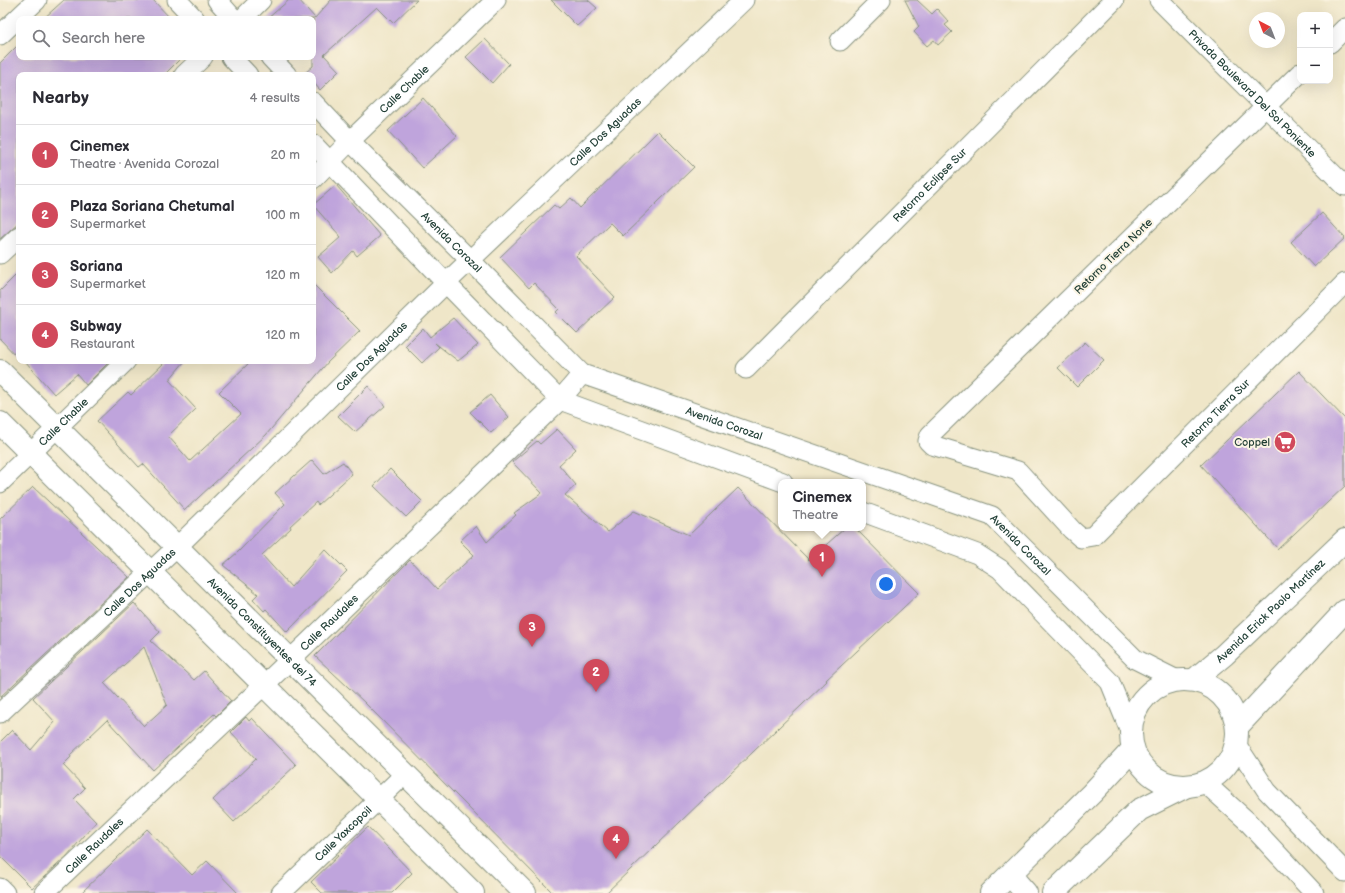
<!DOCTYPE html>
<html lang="en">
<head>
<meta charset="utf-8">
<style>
  :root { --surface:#fff; --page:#f2f2f3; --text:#2b2b33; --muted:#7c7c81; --line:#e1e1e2; --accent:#d1495b }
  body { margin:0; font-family:"Balsamiq Sans",sans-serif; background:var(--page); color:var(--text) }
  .controls { position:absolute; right:12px; top:12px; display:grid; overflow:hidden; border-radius:8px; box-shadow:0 4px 16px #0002 }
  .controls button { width:36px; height:36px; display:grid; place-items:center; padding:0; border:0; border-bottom:1px solid var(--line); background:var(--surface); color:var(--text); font:20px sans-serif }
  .compass { position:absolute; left:1249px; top:12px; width:36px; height:36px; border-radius:50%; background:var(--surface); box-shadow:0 4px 16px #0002; rotate:318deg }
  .you { position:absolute; left:886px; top:584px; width:14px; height:14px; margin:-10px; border:3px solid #fff; border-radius:50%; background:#1a73e8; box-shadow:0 0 0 6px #1a73e833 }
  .badge { display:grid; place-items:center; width:26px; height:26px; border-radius:50%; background:var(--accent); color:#fff; font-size:13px; font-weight:700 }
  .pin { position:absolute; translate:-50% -33px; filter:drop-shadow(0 1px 2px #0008) }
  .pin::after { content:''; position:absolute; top:21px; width:14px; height:12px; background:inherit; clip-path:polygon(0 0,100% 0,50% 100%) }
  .popup { position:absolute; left:778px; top:479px; width:88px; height:52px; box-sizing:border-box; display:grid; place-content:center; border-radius:8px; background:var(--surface); filter:drop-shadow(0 1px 3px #0005); font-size:13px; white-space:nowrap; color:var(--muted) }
  .popup b { font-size:15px; color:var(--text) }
  .popup::after { content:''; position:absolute; left:50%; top:100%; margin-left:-8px; border:8px solid transparent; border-top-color:var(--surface) }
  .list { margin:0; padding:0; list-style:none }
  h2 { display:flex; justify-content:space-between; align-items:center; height:52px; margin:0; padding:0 16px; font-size:17px }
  h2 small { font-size:13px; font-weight:400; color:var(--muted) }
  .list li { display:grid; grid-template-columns:26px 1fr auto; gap:12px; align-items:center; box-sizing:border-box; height:60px; padding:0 16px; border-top:1px solid var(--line) }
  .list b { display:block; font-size:15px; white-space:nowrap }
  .list p { margin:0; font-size:13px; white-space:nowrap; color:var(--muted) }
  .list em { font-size:13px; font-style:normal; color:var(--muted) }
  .icon { flex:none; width:22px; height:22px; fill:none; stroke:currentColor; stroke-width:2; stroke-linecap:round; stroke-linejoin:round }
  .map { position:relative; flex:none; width:1345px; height:893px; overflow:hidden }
  .search { position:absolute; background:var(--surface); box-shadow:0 4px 16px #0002; left:16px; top:16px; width:300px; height:44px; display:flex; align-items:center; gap:10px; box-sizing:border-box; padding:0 14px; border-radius:8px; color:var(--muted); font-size:15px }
  .panel { position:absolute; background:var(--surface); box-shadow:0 4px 16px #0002; left:16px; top:72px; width:300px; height:292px; border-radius:8px }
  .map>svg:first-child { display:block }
</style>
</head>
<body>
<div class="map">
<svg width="1345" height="893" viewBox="0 0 1345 893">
  <rect width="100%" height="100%" fill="#fcf5e5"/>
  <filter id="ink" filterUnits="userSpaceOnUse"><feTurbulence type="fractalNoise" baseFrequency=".025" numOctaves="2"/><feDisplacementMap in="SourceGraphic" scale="8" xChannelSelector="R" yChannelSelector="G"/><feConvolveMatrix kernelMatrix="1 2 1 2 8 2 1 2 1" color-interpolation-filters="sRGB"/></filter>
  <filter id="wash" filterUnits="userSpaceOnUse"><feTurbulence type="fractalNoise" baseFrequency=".012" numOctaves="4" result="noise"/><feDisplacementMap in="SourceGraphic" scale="16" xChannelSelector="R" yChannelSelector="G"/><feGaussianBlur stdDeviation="0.9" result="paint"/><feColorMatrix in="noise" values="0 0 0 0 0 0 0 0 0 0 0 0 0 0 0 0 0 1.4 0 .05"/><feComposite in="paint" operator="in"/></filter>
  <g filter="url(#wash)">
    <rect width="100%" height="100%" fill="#efe6c8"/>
    <g id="blocks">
      <path fill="#bfa4dc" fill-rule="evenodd" d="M 64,0 L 153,0 L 171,19 L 43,19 Z
        M 289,0 L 299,0 L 315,18 L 331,0 L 417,0 L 393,23 L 377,7 L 324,55 L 339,71 L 320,90 L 313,82 L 313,75 L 307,75 L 305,73 L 313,66 L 313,21 L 314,19 L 267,19 Z
        M 551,0 L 588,0 L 597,8 L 577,26 Z
        M 905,0 L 917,0 L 932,14 L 937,9 L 949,22 L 945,25 L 952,32 L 938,45 L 934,40 L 927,46 L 914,32 L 919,27 Z
        M 485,39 L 509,64 L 492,83 L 466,57 Z
        M 19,44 L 19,57 L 182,57 L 164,75 L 19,75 L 19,222 L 0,239 L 0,63 Z
        M 423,98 L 457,136 L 422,168 L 388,131 Z
        M 658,131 L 694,167 L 623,236 L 610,223 L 576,256 L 615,297 L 577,333 L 556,312 L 559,309 L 534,283 L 529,288 L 500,257 L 554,205 L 559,209 L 571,198 L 580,208 Z
        M 336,185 L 380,236 L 357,256 L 353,251 L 332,273 L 318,257 L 341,237 L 313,205 Z
        M 1322,213 L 1345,238 L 1314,267 L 1291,242 Z
        M 19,272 L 19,359 L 0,339 L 0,291 Z
        M 313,284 L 360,331 L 328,362 L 266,435 L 185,510 L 143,464 L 139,467 L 97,421 L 128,392 L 131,395 L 166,361 L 185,361 L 169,380 L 196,409 L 168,436 L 190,461 L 241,414 L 219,392 L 251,361 L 313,361 Z
        M 453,318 L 478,345 L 458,361 L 435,343 L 439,347 L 422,363 L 405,346 L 423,328 L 430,337 Z
        M 1085,342 L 1104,360 L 1077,387 L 1058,368 Z
        M 25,361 L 110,361 L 86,385 L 77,374 L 54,394 Z
        M 1299,371 L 1345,419 L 1345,486 L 1278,549 L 1201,465 Z
        M 368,386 L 385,406 L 355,432 L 338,416 Z
        M 490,395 L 509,417 L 491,433 L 470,412 Z
        M 557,429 L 576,449 L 559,465 L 576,485 L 565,495 L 608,532 L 634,511 L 689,535 L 738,488 L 809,560 L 845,528 L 855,528 L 919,593 L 826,680 L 827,681 L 606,893 L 553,893 L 365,703 L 315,656 L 410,560 L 437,589 L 474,555 L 460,541 L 476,526 L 487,542 L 516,515 L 514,513 L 542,493 L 512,462 L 537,441 L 540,444 Z
        M 312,460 L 324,474 L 343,462 L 352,474 L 318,505 L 316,502 L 290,526 L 291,528 L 262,555 L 291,587 L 325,549 L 347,571 L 287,632 L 266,609 L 264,611 L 253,599 L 258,594 L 223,565 L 238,552 L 285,504 L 275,493 Z
        M 390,469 L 422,501 L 406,517 L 374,486 Z
        M 33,487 L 129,577 L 0,697 L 0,519 Z
        M 134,603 L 160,632 L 151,641 L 194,680 L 204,671 L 231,701 L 216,716 L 214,714 L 153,770 L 107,720 L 70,755 L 71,757 L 63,765 L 85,788 L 74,799 L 96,822 L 67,856 L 32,888 L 0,856 L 0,742 L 12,730 L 31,750 L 55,722 L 33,698 ZM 144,647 L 167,705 L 144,726 L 104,683 Z
        M 246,717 L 249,721 L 252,718 L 296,765 L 234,822 L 213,800 L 256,759 L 231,732 Z
        M 368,827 L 412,873 L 392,893 L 322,893 L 311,882 Z
        M 147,829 L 192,875 L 207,861 L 238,893 L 81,893 Z"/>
    </g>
  </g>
  <g filter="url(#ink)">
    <use href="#blocks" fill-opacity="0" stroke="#87927e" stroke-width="1"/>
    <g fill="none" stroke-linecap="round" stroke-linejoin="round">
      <g stroke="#87927e" stroke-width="21">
        <g id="street">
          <path d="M 177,0 L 195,19"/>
          <path d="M 217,0 L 234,19"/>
          <path id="s1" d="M 1159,0 L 1345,186"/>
          <path d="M 242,19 L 261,0"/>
          <path d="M 0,35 L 37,0"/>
          <path d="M 840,41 L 881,0"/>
          <path d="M 1330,43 L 1345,28"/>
          <path d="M 231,57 L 248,75"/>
          <path d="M 270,57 L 287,75"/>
          <path id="s2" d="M 1300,73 L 930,435 L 928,441 L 932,445 L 1018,471 L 1072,530 L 1081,538 L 1093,536 L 1345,283"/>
          <path d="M 184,75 L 203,57"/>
          <path id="s3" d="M 313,102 L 350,141 L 470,260 L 582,374 L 992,516 L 1135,659 L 1177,680"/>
          <path d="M 313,144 L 446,283 L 560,400 L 783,482"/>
          <path id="s4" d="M 313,179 L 350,141 L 496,0"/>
          <path d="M 0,254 L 19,236"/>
          <path id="s5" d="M 746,369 L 1114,0"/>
          <path id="s6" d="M 0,483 L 126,361"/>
          <path d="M 863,512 L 977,554 L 1000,569 L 1110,682 L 1130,731"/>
          <path id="s7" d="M 0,713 L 177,547 L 446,283 L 744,0"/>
          <path d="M 1236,744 L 1267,791 L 1345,872"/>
          <path d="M 1204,782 L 1246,820 L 1314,893"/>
          <path d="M 0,888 L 5,893"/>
          <path id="s8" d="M 44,893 L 264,685 L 560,400 L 582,374"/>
          <path id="s9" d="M 281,893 L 405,774"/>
        </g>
      </g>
      <g stroke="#87927e" stroke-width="24">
        <g id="secondary">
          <path id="s10" d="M 0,371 L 525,893"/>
          <path d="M 0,423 L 473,893"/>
          <circle cx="1184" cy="733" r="53"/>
          <path id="s11" d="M 1194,680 L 1224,655 L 1345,540"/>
          <path d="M 1237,727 L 1345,611"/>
          <path d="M 1010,875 L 1026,893"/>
          <path d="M 991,893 L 1092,793 L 1133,749"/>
          <path d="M 1053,893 L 1139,810 L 1187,786"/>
        </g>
      </g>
      <use href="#street" stroke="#fff" stroke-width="19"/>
      <use href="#secondary" stroke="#fff" stroke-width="22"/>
    </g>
  </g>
  <defs>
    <g id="supermarket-disc" transform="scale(1.15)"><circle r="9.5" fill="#d1495b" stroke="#fcf5e5"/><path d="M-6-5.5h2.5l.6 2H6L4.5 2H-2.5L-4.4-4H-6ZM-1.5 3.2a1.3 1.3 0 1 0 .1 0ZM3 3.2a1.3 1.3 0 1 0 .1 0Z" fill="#fff"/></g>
  </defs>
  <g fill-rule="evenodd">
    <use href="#supermarket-disc" x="1285" y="442"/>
  </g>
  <g text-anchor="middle" stroke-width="4" stroke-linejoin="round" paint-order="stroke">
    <g font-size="11" fill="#1f3d34" stroke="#fcf5e5">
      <text dy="4" stroke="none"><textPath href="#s4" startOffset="128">Calle Chable</textPath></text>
      <text dy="4" stroke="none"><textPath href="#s1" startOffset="132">Privada Boulevard Del Sol Poniente</textPath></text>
      <text dy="4" stroke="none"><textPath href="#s7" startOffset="839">Calle Dos Aguadas</textPath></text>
      <text dy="4" stroke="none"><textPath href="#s5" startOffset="260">Retorno Eclipse Sur</textPath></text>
      <text dy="4" stroke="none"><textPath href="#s3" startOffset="197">Avenida Corozal</textPath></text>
      <text transform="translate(1113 256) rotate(-44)" y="4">Retorno Tierra Norte</text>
      <text dy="4" stroke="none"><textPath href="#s7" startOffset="515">Calle Dos Aguadas</textPath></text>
      <text dy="4" stroke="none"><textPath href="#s2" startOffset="897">Retorno Tierra Sur</textPath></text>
      <text dy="4" stroke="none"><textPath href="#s6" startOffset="88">Calle Chable</textPath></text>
      <text dy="4" stroke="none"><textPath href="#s3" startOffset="533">Avenida Corozal</textPath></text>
      <text dy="4" stroke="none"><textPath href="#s3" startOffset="857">Avenida Corozal</textPath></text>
      <text dy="4" stroke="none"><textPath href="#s7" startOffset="191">Calle Dos Aguadas</textPath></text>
      <text dy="4" stroke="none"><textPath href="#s11" startOffset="103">Avenida Erick Paolo Martínez</textPath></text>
      <text dy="4" stroke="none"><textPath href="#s8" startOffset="393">Calle Raudales</textPath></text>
      <text dy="4" stroke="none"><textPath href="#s10" startOffset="370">Avenida Constituyentes del 74</textPath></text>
      <text dy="4" stroke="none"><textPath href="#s9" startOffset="86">Calle Yaxcopoil</textPath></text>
      <text dy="4" stroke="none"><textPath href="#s8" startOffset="69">Calle Raudales</textPath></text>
    </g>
    <g font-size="11" fill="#1f3d34" stroke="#fcf5e5" text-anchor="end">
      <text x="1270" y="446">Coppel</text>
    </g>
  </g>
</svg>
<div class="controls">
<button>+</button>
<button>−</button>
</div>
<svg class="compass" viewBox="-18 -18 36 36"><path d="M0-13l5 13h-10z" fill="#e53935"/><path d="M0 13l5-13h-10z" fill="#7c7c81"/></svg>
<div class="you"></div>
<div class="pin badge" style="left:822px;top:577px">1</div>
<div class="popup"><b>Cinemex</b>Theatre</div>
<div class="pin badge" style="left:596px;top:692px">2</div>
<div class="pin badge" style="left:532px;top:647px">3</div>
<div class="pin badge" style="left:616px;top:859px">4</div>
<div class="search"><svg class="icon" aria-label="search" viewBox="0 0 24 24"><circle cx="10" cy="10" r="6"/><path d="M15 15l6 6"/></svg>Search here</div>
<section class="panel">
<h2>Nearby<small>4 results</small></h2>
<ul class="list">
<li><span class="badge">1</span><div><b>Cinemex</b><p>Theatre · Avenida Corozal</p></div><em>20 m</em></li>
<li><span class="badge">2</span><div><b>Plaza Soriana Chetumal</b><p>Supermarket</p></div><em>100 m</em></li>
<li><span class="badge">3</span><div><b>Soriana</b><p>Supermarket</p></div><em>120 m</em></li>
<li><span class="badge">4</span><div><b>Subway</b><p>Restaurant</p></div><em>120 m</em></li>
</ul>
</section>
</div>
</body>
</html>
